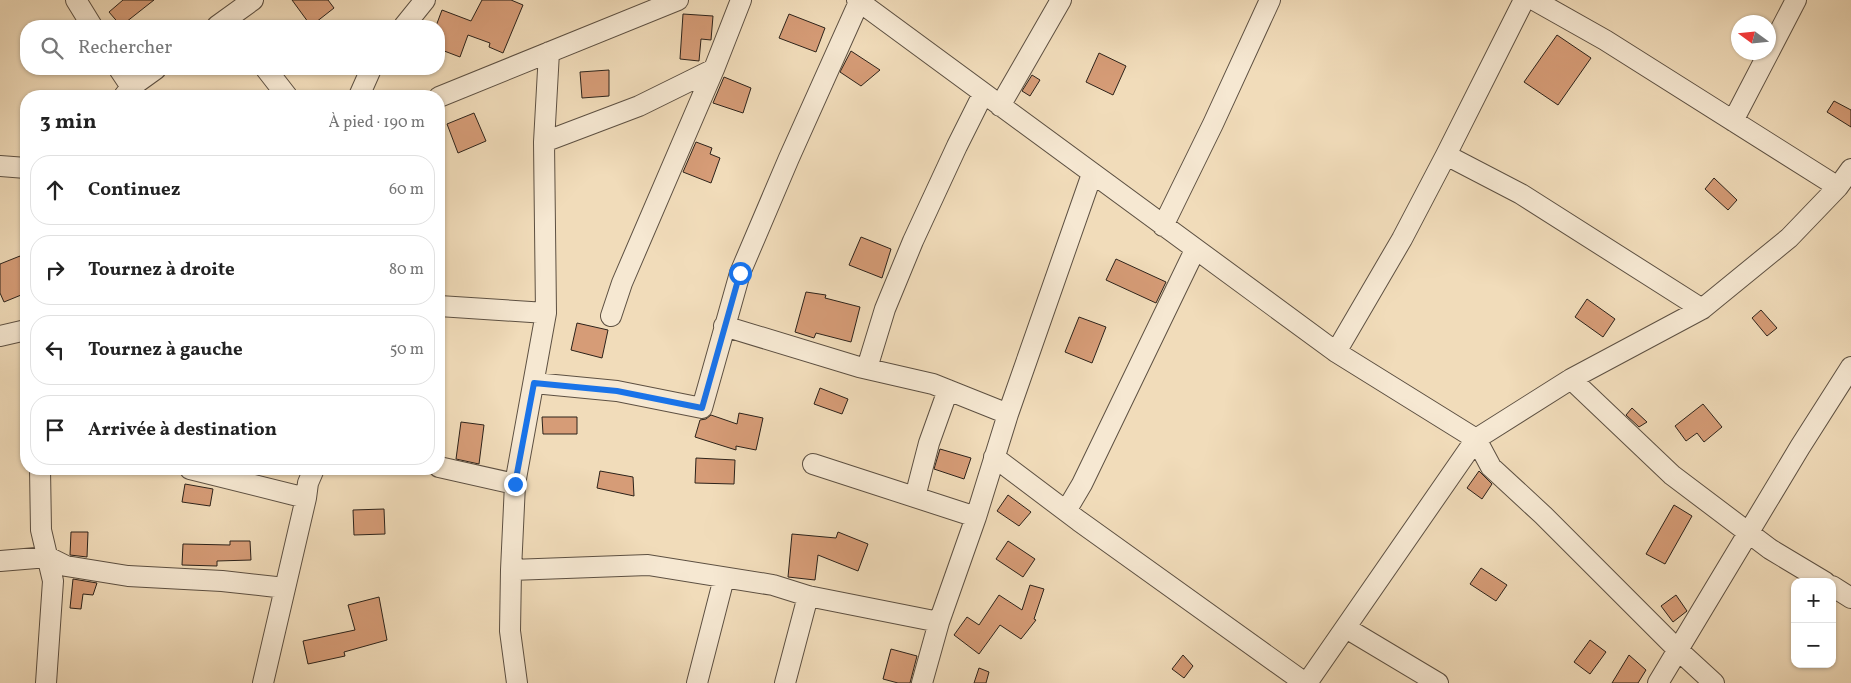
<!DOCTYPE html>
<html lang="fr">
<head>
<meta charset="utf-8">
<style>
  :root { --surface:#fff; --page:#f2f2f2; --text:#222; --muted:#767676; --line:#e0e0e0 }
  body { margin:0; font-family:Vollkorn,serif; background:var(--page); color:var(--text) }
  .controls { position:absolute; right:15px; bottom:15px; display:grid; overflow:hidden; border-radius:10px; box-shadow:0 1px 4px #0004 }
  .controls button { width:45px; height:45px; display:grid; place-items:center; padding:0; border:0; border-bottom:1px solid var(--line); background:var(--surface); color:var(--text); font:25px sans-serif }
  .compass { position:absolute; left:1731px; top:15px; width:45px; height:45px; border-radius:50%; background:var(--surface); box-shadow:0 1px 4px #0004; rotate:285deg }
  .stop { position:absolute; width:15px; height:15px; margin:-11px; border:4px solid #1a73e8; border-radius:50%; background:#fff }
  .stop.end { background:#1a73e8; border-color:#fff; box-shadow:0 1px 5px #0008 }
  .list { margin:0; padding:0; list-style:none }
  h2 { display:flex; justify-content:space-between; align-items:center; height:65px; margin:0; padding:0 20px; font-size:21px }
  h2 small { font-size:16px; font-weight:400; color:var(--muted) }
  .list li { display:grid; grid-template-columns:32px 1fr auto; gap:15px; align-items:center; box-sizing:border-box; height:70px; margin:0 10px 10px; padding:0 10px; border:1px solid var(--line); border-radius:20px }
  .list b { display:block; font-size:19px; white-space:nowrap }
  .list em { font-size:16px; font-style:normal; color:var(--muted) }
  .icon { flex:none; width:28px; height:28px; fill:none; stroke:currentColor; stroke-width:2; stroke-linecap:round; stroke-linejoin:round }
  .map { position:relative; flex:none; width:1851px; height:683px; overflow:hidden }
  .search { position:absolute; background:var(--surface); box-shadow:0 1px 4px #0004; left:20px; top:20px; width:425px; height:55px; display:flex; align-items:center; gap:12px; box-sizing:border-box; padding:0 18px; border-radius:20px; color:var(--muted); font-size:19px }
  .panel { position:absolute; background:var(--surface); box-shadow:0 1px 4px #0004; left:20px; top:90px; width:425px; height:385px; border-radius:20px }
  .map>svg:first-child { display:block }
</style>
</head>
<body>
<div class="map">
<svg width="1851" height="683" viewBox="0 0 1851 683">
  <rect width="100%" height="100%" fill="#f1dcba"/>
  <filter id="stains"><feTurbulence type="fractalNoise" baseFrequency=".004" numOctaves="4"/><feColorMatrix values="0 0 0 0 .2 0 0 0 0 .09 0 0 0 0 .02 0 0 0 .5 -.17"/></filter>
  <radialGradient id="worn" r=".72"><stop offset=".6" stop-color="#630" stop-opacity="0"/><stop offset="1" stop-color="#630" stop-opacity=".3"/></radialGradient>
  <path fill="#d69c77" stroke="#2c221a" d="M 123,0 L 154,0 L 121,26 L 109,12 Z
    M 292,0 L 328,0 L 334,8 L 311,26 Z
    M 482,0 L 511,0 L 523,5 L 503,53 L 489,47 L 490,43 L 468,35 L 460,57 L 439,49 L 439,26 L 436,26 L 442,10 L 471,21 Z
    M 683,14 L 713,16 L 711,40 L 701,39 L 699,61 L 680,59 Z
    M 789,14 L 825,28 L 816,52 L 779,38 Z
    M 1557,35 L 1591,58 L 1558,105 L 1524,82 Z
    M 851,51 L 880,70 L 861,86 L 840,72 Z
    M 1099,53 L 1126,66 L 1113,95 L 1086,82 Z
    M 609,70 L 609,96 L 582,98 L 580,72 Z
    M 1032,75 L 1040,80 L 1030,96 L 1022,91 Z
    M 724,77 L 751,88 L 743,113 L 713,103 Z
    M 1834,101 L 1851,110 L 1851,127 L 1827,112 Z
    M 474,113 L 486,141 L 458,153 L 447,124 Z
    M 696,142 L 712,148 L 710,154 L 720,158 L 711,183 L 683,172 Z
    M 1714,178 L 1737,200 L 1728,210 L 1705,189 Z
    M 861,237 L 891,249 L 882,278 L 849,265 Z
    M 20,256 L 26,272 L 26,293 L 4,302 L 0,293 L 0,264 Z
    M 1116,259 L 1166,282 L 1156,303 L 1106,280 Z
    M 806,292 L 826,295 L 825,298 L 860,307 L 851,342 L 816,333 L 814,338 L 795,332 Z
    M 1587,299 L 1615,319 L 1603,337 L 1575,317 Z
    M 1761,310 L 1777,328 L 1767,336 L 1752,318 Z
    M 1079,317 L 1106,327 L 1092,363 L 1065,352 Z
    M 577,323 L 608,330 L 602,358 L 571,350 Z
    M 820,388 L 848,399 L 842,414 L 814,404 Z
    M 1703,404 L 1722,427 L 1704,442 L 1697,433 L 1686,441 L 1675,426 Z
    M 1632,408 L 1647,422 L 1639,427 L 1626,415 Z
    M 739,413 L 763,418 L 756,450 L 736,446 L 736,450 L 695,437 L 700,420 L 706,419 L 711,415 L 737,424 Z
    M 542,417 L 577,417 L 577,434 L 543,434 Z
    M 461,422 L 484,425 L 479,464 L 456,459 Z
    M 940,449 L 971,458 L 964,479 L 934,469 Z
    M 696,458 L 735,460 L 734,484 L 695,483 Z
    M 600,471 L 633,477 L 634,496 L 597,488 Z
    M 1479,471 L 1492,484 L 1482,499 L 1467,488 Z
    M 185,484 L 213,489 L 210,506 L 182,502 Z
    M 1008,495 L 1031,512 L 1019,526 L 997,511 Z
    M 1674,505 L 1692,516 L 1665,564 L 1646,554 Z
    M 384,509 L 385,534 L 354,535 L 353,510 Z
    M 71,532 L 88,532 L 87,557 L 70,555 Z
    M 838,532 L 868,544 L 858,571 L 818,555 L 815,580 L 788,577 L 792,534 L 836,538 Z
    M 230,541 L 250,541 L 251,560 L 217,561 L 217,566 L 182,565 L 183,544 L 230,545 Z
    M 1008,541 L 1035,559 L 1023,577 L 996,559 Z
    M 1481,568 L 1507,585 L 1496,601 L 1470,584 Z
    M 73,579 L 97,583 L 93,595 L 83,594 L 81,609 L 70,608 Z
    M 1030,585 L 1044,589 L 1034,619 L 1036,620 L 1021,639 L 1000,625 L 979,654 L 954,635 L 967,617 L 979,625 L 999,595 L 1022,610 Z
    M 1676,595 L 1687,611 L 1673,622 L 1661,606 Z
    M 379,597 L 387,640 L 344,652 L 345,656 L 308,664 L 303,641 L 355,630 L 348,605 Z
    M 1590,640 L 1606,652 L 1590,674 L 1574,662 Z
    M 891,649 L 917,656 L 910,683 L 898,683 L 883,679 Z
    M 1183,655 L 1193,666 L 1184,678 L 1172,669 Z
    M 1629,655 L 1646,670 L 1638,683 L 1612,683 Z
    M 979,668 L 989,672 L 986,683 L 974,683 Z"/>
  <g fill="none" stroke-linecap="round" stroke-linejoin="round">
    <g stroke="#5d5042" stroke-width="22">
      <path id="minor" d="M 76,0 L 92,26
        M 857,0 L 1336,352 L 1476,439 L 1491,467 L 1543,515 L 1678,650 L 1714,683
        M 1534,0 L 1605,40 L 1838,187
        M 217,26 L 253,0
        M 404,26 L 425,0
        M 119,69 L 131,87
        M 266,69 L 287,96
        M 124,96 L 131,87 L 156,69
        M 359,96 L 371,69
        M 439,97 L 678,0
        M 1000,106 L 1061,0
        M 1733,121 L 1796,0
        M 544,142 L 639,106 L 714,69
        M 1446,155 L 1521,194 L 1702,309
        M 0,166 L 26,168
        M 1163,226 L 1213,124 L 1270,0
        M 439,306 L 546,313
        M 611,316 L 622,283 L 714,69 L 741,0
        M 724,326 L 859,367 L 933,384 L 1008,414
        M 0,336 L 26,330
        M 1336,352 L 1402,239 L 1446,155 L 1524,0
        M 867,368 L 885,309 L 913,241 L 957,146 L 983,94
        M 1571,379 L 1672,475 L 1770,549 L 1825,582
        M 534,383 L 617,391 L 702,408 L 740,273 L 789,158 L 859,2
        M 994,457 L 1079,521 L 1305,683
        M 813,464 L 976,517
        M 439,467 L 515,484
        M 40,469 L 41,530 L 53,581 L 46,683
        M 190,469 L 306,498
        M 915,497 L 929,443 L 948,390
        M 1066,511 L 1082,484 L 1195,250
        M 0,561 L 48,557 L 66,566 L 128,576 L 222,581 L 285,588
        M 511,570 L 648,565 L 773,585 L 808,596 L 939,622
        M 1832,586 L 1851,598
        M 1346,628 L 1438,683
        M 263,683 L 306,498 L 308,483 L 314,469
        M 517,683 L 510,631 L 511,570 L 515,484 L 546,313 L 544,142 L 549,52
        M 697,683 L 724,578
        M 785,683 L 808,596
        M 922,683 L 939,622 L 976,517 L 1008,414 L 1092,174
        M 1307,683 L 1476,439 L 1571,379 L 1702,309 L 1789,238 L 1838,187 L 1851,169
        M 1658,683 L 1800,447 L 1851,367"/>
    </g>
    <use href="#minor" stroke="#f6e8d2" stroke-width="20"/>
  </g>
  <g fill="none" stroke-linecap="round" stroke-linejoin="round">
    <path stroke="#1a73e8" stroke-width="6" d="M 515,484 L 534,383 L 617,391 L 702,408 L 740,273"/>
  </g>
  <rect width="100%" height="100%" filter="url(#stains)"/>
  <rect width="100%" height="100%" fill="url(#worn)"/>
</svg>
<div class="controls">
<button>+</button>
<button>−</button>
</div>
<svg class="compass" viewBox="-18 -18 36 36"><path d="M0-13l5 13h-10z" fill="#e53935"/><path d="M0 13l5-13h-10z" fill="#767676"/></svg>
<div class="stop" style="left:740px;top:273px"></div>
<div class="stop end" style="left:515px;top:484px"></div>
<div class="search"><svg class="icon" aria-label="search" viewBox="0 0 24 24"><circle cx="10" cy="10" r="6"/><path d="M15 15l6 6"/></svg>Rechercher</div>
<section class="panel">
<h2>3 min<small>À pied · 190 m</small></h2>
<ul class="list">
<li><svg class="icon" aria-label="ahead" viewBox="0 0 24 24"><path d="M12 20V5M6 11l6-6 6 6"/></svg><div><b>Continuez</b></div><em>60 m</em></li>
<li><svg class="icon" aria-label="right" viewBox="0 0 24 24"><path d="M7 20v-9h11M14 6l5 5-5 5"/></svg><div><b>Tournez à droite</b></div><em>80 m</em></li>
<li><svg class="icon" aria-label="left" viewBox="0 0 24 24"><path d="M17 20v-9H6M10 6l-5 5 5 5"/></svg><div><b>Tournez à gauche</b></div><em>50 m</em></li>
<li><svg class="icon" aria-label="arrive" viewBox="0 0 24 24"><path d="M6 21V4h12l-3 4 3 4H6"/></svg><div><b>Arrivée à destination</b></div></li>
</ul>
</section>
</div>
</body>
</html>
